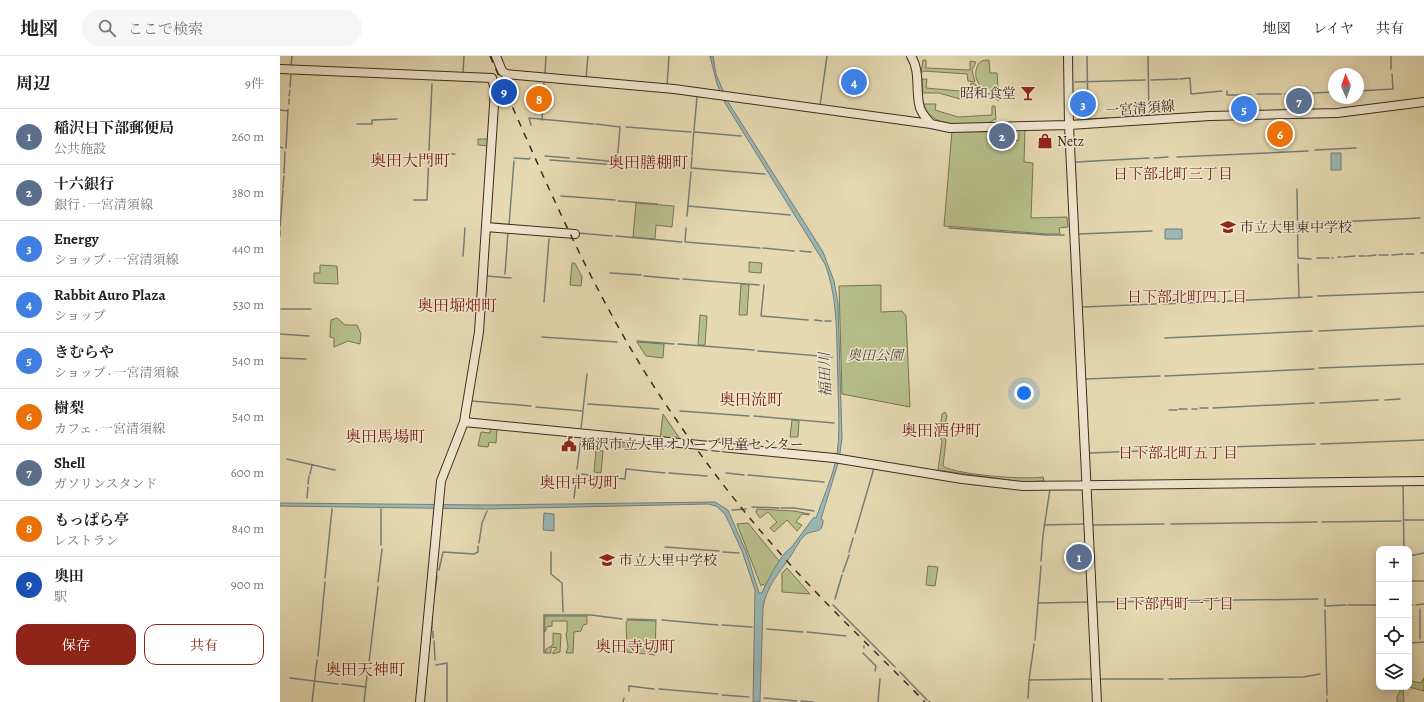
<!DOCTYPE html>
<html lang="ja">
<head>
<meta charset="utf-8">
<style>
  :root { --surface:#fff; --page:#f6f6f6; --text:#222; --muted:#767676; --line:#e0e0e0; --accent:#8f2418 }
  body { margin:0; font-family:Alegreya,"Noto Serif JP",serif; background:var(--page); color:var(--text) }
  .controls { position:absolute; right:12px; bottom:12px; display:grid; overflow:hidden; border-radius:8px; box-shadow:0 2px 10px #0003 }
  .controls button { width:36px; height:36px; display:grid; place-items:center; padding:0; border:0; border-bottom:1px solid var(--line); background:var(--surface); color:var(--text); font:20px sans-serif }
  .compass { position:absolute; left:1048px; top:12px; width:36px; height:36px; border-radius:50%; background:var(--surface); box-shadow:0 2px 10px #0003; rotate:358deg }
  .you { position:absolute; left:744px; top:337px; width:14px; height:14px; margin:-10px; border:3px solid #fff; border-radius:50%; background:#1a73e8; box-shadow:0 0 0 6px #1a73e833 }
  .badge { display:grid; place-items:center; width:26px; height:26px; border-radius:50%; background:var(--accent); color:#fff; font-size:13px; font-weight:700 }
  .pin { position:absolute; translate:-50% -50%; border:2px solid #fff; box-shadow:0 1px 4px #0006 }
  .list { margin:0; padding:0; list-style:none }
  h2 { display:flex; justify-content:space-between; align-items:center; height:52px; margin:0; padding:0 16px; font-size:17px }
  h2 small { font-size:13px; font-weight:400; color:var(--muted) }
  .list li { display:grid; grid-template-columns:26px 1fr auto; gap:12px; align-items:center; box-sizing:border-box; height:56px; padding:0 16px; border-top:1px solid var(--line) }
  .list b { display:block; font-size:15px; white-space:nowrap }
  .list p { margin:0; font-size:13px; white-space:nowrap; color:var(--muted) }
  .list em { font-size:13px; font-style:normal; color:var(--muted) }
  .actions { display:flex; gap:8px; padding:12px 16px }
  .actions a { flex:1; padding:9px 0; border:1px solid var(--accent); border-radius:12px; text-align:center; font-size:14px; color:var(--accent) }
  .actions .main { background:var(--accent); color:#fff }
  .icon { flex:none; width:22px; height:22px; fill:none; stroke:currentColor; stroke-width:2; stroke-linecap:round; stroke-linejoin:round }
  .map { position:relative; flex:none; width:1144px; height:646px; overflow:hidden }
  header { display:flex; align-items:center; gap:24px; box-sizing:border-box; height:56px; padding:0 20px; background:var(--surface); border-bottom:1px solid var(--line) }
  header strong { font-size:19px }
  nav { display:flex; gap:22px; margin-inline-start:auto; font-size:14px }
  .search { width:280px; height:36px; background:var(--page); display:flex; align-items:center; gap:10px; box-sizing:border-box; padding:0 14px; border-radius:22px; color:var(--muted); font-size:15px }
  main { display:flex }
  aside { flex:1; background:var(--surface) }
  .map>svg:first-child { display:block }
</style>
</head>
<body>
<header>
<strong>地図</strong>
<div class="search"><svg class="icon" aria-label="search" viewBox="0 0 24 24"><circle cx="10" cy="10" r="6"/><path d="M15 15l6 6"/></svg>ここで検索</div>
<nav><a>地図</a><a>レイヤ</a><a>共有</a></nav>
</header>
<main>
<aside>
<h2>周辺<small>9件</small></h2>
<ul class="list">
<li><span class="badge" style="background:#5c6f8a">1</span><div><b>稲沢日下部郵便局</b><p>公共施設</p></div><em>260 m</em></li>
<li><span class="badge" style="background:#5c6f8a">2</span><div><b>十六銀行</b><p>銀行 · 一宮清須線</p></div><em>380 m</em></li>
<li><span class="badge" style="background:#3f7fe0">3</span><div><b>Energy</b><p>ショップ · 一宮清須線</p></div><em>440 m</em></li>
<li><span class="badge" style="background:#3f7fe0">4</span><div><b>Rabbit Auro Plaza</b><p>ショップ</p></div><em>530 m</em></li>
<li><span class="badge" style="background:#3f7fe0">5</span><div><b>きむらや</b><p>ショップ · 一宮清須線</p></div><em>540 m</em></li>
<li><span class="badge" style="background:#e8710a">6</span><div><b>樹梨</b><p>カフェ · 一宮清須線</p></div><em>540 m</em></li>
<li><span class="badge" style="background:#5c6f8a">7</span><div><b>Shell</b><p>ガソリンスタンド</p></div><em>600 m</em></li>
<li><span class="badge" style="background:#e8710a">8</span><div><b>もっぱら亭</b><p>レストラン</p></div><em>840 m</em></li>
<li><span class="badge" style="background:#1a4fb4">9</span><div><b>奥田</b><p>駅</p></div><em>900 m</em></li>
</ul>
<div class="actions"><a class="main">保存</a><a>共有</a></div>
</aside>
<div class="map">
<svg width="1144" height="646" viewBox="0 0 1144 646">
  <rect width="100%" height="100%" fill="#e5d9b2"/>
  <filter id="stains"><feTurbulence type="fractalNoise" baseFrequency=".005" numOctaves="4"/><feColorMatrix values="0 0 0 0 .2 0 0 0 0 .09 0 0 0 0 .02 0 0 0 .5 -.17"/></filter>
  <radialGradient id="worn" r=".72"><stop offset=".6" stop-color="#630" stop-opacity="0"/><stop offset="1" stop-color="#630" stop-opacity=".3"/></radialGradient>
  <path fill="#b6bf8b" stroke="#7b7456" d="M 643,4 L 646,4 L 646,12 L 690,14 L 690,5 L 696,6 L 692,14 L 695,26 L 688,25 L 687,18 L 644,15 L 641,17 Z
    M 709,4 L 710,17 L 717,17 L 719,45 C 707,36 691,28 697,11 C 699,5 703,4 709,4 Z
    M 642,23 L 647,23 L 646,32 L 690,36 L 691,27 L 695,28 L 698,31 L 694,41 L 680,43 L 659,37 L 643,37 Z
    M 644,48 L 656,48 L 655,54 L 678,61 L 712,59 L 712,50 L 715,50 L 716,63 C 712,64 710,67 705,67 C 687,70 649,72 644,48 Z
    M 739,74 L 745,74 L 744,106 L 753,107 L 751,162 L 787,161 L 788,171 L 779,172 L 780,178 L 767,178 L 664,170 L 672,75 L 711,76 L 710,84 L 734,86 L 735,85 L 739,84 Z
    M 198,83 L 210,83 L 209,90 L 198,89 Z
    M 356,147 L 394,150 L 392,171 L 376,169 L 375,183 L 353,181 Z
    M 469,206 L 482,207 L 481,217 L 469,216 Z
    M 292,207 L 295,207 L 302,221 L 301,230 L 290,229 Z
    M 40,209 L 57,210 L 58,228 L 34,227 L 34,217 L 40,217 Z
    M 461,228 L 469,229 L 467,259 L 459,259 Z
    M 601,229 L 601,256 L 622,255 L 626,260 L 630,351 L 562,338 L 559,230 Z
    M 420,259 L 427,260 L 425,289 L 418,289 Z
    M 57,262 L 65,269 L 77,269 L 81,278 L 80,288 L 68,285 L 54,291 L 54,282 L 50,281 L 51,264 Z
    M 357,286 L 384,288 L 383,302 L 366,300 Z
    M 665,356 L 667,360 L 663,378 L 666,384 L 663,410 C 677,419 745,424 763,421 L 764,425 L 742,426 L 658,414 L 662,385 L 659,380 L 662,358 Z
    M 383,358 L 400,383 L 399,385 L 380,383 Z
    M 512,364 L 519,365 L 518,381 L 510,381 Z
    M 210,373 L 217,373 L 216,387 L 209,386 L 208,391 L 198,390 L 201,376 L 210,377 Z
    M 337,383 L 349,384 L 348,392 L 336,390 Z
    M 316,394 L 323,395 L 321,417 L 314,416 Z
    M 477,453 L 514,455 L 530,458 L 529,459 L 522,458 L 516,466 L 522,469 L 517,475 L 507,464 L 494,476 L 490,472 L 497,466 L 488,456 L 480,462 L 476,456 Z
    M 468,467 L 500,506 L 485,530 L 483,528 L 481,530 L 457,468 Z
    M 648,510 L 658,511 L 655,530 L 646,529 Z
    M 507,512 L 530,538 L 502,536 L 502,517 Z
    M 265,560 L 307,560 L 307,568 L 303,569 L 301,575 L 294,576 L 293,597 L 286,597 L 288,591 L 286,578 L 287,576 L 287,565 L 272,565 L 272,570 L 266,571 L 266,575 L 264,576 Z
    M 348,564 L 376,565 L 375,599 L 347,596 L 346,566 Z
    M 273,577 L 281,578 L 280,596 L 273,598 L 273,596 L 277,592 L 271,591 L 271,597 L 265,597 L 266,593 L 273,589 Z
    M 1144,622 L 1144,635 L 1129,631 L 1131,625 L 1141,627 Z
    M 1120,631 L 1123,631 L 1124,646 L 1117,646 L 1117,640 L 1120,636 Z"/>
  <path fill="#99b8b6" stroke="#757f7a" d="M 430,0 L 433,0 L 436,18 L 448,46 L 543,196 L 554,225 L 558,248 L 562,382 L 559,404 L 541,463 L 543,464 C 543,480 532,472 524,480 C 519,485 515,494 510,501 C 499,517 486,531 483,552 L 480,646 L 473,646 L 475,534 L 462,495 L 445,458 L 436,450 L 428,448 L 207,453 L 0,450 L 0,447 L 207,449 L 435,446 L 448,454 L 467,498 L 479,537 L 482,537 C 486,527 502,496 511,492 L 534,461 L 536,462 C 543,442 551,425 556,404 C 561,378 558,351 558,325 C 556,286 559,245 545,208 L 445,47 L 437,28 Z
    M 1051,97 L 1061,97 L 1061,114 L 1051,114 Z
    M 885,173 L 902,173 L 902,183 L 885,183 Z
    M 264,457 L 274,458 L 274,475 L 263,474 Z"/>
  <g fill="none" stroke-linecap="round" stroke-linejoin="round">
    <path stroke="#757f7a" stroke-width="1.5" d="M 807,0 L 808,63 L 829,62
      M 1111,0 L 1111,13
      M 11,10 L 12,0
      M 183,17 L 184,0
      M 265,17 L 266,0
      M 306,22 L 308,0
      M 900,23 L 910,22 L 911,38 L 942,35
      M 871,24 L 898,23
      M 795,26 L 865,24
      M 387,30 L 389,0
      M 10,31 L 11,18
      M 947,35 L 947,39 L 970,39
      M 1078,35 L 1113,33 L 1112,18
      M 1033,37 L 1054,36
      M 977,38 L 1001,38
      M 1005,38 L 1029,37
      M 9,40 L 10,34
      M 9,48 L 9,43
      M 540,50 L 547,0
      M 0,54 L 8,55
      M 845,60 L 869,59 L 868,0
      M 262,64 L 264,26
      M 77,68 L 92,68 L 92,64 L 117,63
      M 316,68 L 340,71
      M 251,69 L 249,62 L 314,68
      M 346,71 L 411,76
      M 414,76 L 461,80
      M 413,85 L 417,41
      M 0,91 L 3,92
      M 6,92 L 8,53
      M 149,94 L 152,28
      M 1035,94 L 1076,92
      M 412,99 L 413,86
      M 265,100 L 289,102
      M 897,101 L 1028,95
      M 234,102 L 249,103 L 250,102
      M 297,102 L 337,106
      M 874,102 L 888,101
      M 270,104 L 337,109
      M 337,106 L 340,72
      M 796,106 L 869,102
      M 411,112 L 485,118
      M 411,112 L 412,101
      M 4,117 L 5,96
      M 3,132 L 4,120
      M 1017,133 L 1018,202 L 1031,203
      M 281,140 L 335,144
      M 134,144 L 147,144 L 149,98 L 175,98
      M 338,145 L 377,148
      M 408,150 L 510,159
      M 407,160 L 411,116
      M 1036,167 L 1140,162
      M 1017,168 L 1030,167
      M 229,169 L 234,105
      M 0,171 L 3,134
      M 406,172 L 405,186 L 480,192
      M 669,172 L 767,179 L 784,179
      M 298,177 L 332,180
      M 799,178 L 872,175
      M 0,180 L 0,174
      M 336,180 L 402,186
      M 483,192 L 514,195
      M 520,195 L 531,196
      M 1141,197 L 1144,197
      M 1126,198 L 1134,198
      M 1099,199 L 1108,199
      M 1112,199 L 1123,198
      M 183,200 L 185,172
      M 1079,200 L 1085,200
      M 1087,200 L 1096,199
      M 1058,201 L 1061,201
      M 1064,201 L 1075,200
      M 1037,202 L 1049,202
      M 1052,202 L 1053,202
      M 1018,208 L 1019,241
      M 330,217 L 361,219
      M 225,218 L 228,176
      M 207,220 L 231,222
      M 364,220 L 399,223
      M 403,223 L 479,229
      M 484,229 L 481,260 L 528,264
      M 1038,240 L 1144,236
      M 264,246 L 269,183
      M 883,248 L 1032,241
      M 803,251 L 876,248
      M 1,253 L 31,253
      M 535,264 L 542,265
      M 545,265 L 551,265
      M 1039,275 L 1144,270
      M 0,278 L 29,280
      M 262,281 L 337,286
      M 885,282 L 1032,275
      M 357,285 L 394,288
      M 398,288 L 474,294
      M 478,295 L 552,301
      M 0,302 L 26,303
      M 1039,312 L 1144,308
      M 885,320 L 1034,313
      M 806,323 L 880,320
      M 1105,344 L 1120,343
      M 192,345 L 251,350
      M 1040,347 L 1098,344
      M 308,348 L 379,353
      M 256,351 L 303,355 L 301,373
      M 920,352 L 928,352
      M 933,352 L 1034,347
      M 899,353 L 907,353
      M 912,353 L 917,353
      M 303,354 L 307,318
      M 889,354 L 897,354
      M 400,355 L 469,360
      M 474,360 L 554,367
      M 1041,388 L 1144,384
      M 890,393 L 1035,388
      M 810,397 L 883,394
      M 7,403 L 55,414
      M 297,413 L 301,382
      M 389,417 L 427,420
      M 446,417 L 464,419
      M 30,418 L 32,409
      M 301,418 L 345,423 L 346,413 L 385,417
      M 468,419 L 544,426
      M 28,428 L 29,420
      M 1123,429 L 1124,493
      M 27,442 L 28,431
      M 294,442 L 297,418
      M 472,451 L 499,452
      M 501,452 L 514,452 L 534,455
      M 101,453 L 101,489
      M 452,454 L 466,453
      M 1124,464 L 1144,464
      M 1042,466 L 1121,465
      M 891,468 L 1037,466
      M 764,469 L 805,468
      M 813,469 L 884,468
      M 575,477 L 594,412
      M 199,487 L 202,467 L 207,455
      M 385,491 L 439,495
      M 271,496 L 271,518 L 282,527 L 283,556
      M 443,496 L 459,497
      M 569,496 L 573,482
      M 1129,500 L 1144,497
      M 761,505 L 763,479 L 770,433
      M 159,514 L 163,496 L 194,498 L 198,496 L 198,490
      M 563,516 L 569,499
      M 45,522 L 52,453
      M 1129,525 L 1144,525
      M 98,526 L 102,493
      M 155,535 L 157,520
      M 555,543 L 562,519
      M 1045,543 L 1045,550 L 1066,549
      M 889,545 L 1038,543
      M 817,546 L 883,545
      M 758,547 L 808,546
      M 553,549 L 615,611
      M 1068,549 L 1085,549
      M 1086,549 L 1091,549
      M 1091,549 L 1099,549
      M 1129,549 L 1133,549
      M 1136,549 L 1144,548
      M 1140,553 L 1140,583
      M 1045,554 L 1047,639
      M 152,561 L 152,573
      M 347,563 L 376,564
      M 382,564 L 438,569
      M 442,569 L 472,571
      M 487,573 L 523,576
      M 153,575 L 153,582
      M 527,576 L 566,580
      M 755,584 L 761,510
      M 154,585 L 155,604
      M 1129,587 L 1144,586
      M 584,592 L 584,590
      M 264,597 L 264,559 L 311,559 L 342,563
      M 583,597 L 596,610 L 595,615
      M 38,600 L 45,526
      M 89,606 L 98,531
      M 156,609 L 167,607 L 167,646
      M 620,616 L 647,644
      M 10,622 L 58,628
      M 820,623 L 883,623
      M 889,623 L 1023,621 L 1040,618
      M 749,624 L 754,588
      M 62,628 L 86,631
      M 379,633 L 438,638
      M 349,635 L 349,630 L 374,633
      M 442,639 L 469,641
      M 484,642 L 517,645
      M 748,642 L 749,624 L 811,623
      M 1047,643 L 1047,646
      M 521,645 L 533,646
      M 649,645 L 650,646
      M 32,646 L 37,604
      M 84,646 L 88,611
      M 343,646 L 344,642
      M 598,646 L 600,623"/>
    <g stroke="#402a20" stroke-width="10">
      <path id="secondary" d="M 216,0 L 222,15 L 226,18 L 394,33 L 651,68
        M 631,0 C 641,16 635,35 640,52 C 642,58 647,63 651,68 L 670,72 L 789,69 L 930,60 L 1057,57 L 1144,46
        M 788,0 L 789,69 L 817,646
        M 0,13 L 212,22 L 215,34 L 199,276 L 184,366 L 161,425 L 140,646
        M 206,171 L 295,178
        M 184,366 L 554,402 L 682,423 L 743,430 L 1144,425"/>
    </g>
    <use href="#secondary" stroke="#eee6cd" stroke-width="8"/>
    <path stroke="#402a20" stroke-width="1.5" stroke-dasharray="7 7" stroke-linecap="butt" d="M 210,0 C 265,124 317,250 395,362 C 429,412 466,460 507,505 C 551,554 599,599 645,646"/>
  </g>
  <defs>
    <g id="bar-bare" transform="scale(1.2)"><path d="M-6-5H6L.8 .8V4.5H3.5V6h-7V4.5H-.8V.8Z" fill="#8f2418" stroke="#eee6cd" stroke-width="2.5" paint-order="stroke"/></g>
    <g id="shop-bare" transform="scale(1.2)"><path d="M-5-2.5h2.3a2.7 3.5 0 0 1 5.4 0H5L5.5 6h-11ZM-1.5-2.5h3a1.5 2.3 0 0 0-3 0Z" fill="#8f2418" stroke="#eee6cd" stroke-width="2.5" paint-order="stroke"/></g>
    <g id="school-bare" transform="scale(1.2)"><path d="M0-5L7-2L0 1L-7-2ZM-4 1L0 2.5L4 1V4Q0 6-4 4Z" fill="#8f2418" stroke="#eee6cd" stroke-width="2.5" paint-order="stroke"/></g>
    <g id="civic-bare" transform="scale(1.2)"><path d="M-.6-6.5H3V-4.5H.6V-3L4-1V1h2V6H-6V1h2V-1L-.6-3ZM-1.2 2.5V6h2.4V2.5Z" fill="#8f2418" stroke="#eee6cd" stroke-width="2.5" paint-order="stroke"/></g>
  </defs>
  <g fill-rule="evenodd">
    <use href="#bar-bare" x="748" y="37"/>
    <use href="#shop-bare" x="765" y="85"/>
    <use href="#school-bare" x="948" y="171"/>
    <use href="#civic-bare" x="289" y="388"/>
    <use href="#school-bare" x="327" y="504"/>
  </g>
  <g text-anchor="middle" stroke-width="3" stroke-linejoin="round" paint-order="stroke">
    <g font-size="14" fill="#402a20" stroke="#eee6cd" text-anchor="start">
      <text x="736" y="42" text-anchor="end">昭和食堂</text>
      <text x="777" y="90">Netz</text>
      <text x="960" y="176">市立大里東中学校</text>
      <text x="301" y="393">稲沢市立大里オリーブ児童センター</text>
      <text x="339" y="509">市立大里中学校</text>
    </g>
    <g font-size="14" fill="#402a20" stroke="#eee6cd">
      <text transform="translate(860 52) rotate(-4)" y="5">一宮清須線</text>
    </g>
    <g font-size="14" font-style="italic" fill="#584835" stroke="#eee6cd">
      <text x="595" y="304">奥田公園</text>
    </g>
    <g font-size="15" fill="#7a1f14" stroke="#eee6cd">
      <text x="893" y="123">日下部北町三丁目</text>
      <text x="907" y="246">日下部北町四丁目</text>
      <text x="898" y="402">日下部北町五丁目</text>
      <text x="894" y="553">日下部西町一丁目</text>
    </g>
    <g font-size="15" font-style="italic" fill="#564e46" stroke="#eee6cd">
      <text transform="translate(545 319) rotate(-92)" y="5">福田川</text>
    </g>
    <g font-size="16" fill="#7a1f14" stroke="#eee6cd">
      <text x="130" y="110">奥田大門町</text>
      <text x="368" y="112">奥田膳棚町</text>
      <text x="177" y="255">奥田堀畑町</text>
      <text x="471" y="349">奥田流町</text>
      <text x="661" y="380">奥田酒伊町</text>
      <text x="105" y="386">奥田馬場町</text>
      <text x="299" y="432">奥田中切町</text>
      <text x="355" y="596">奥田寺切町</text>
      <text x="85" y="619">奥田天神町</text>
    </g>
  </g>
  <rect width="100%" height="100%" filter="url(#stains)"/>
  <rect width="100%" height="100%" fill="url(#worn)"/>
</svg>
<div class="controls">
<button>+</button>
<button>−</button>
<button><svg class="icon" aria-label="locate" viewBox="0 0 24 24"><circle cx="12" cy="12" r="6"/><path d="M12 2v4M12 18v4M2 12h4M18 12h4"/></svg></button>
<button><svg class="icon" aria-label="layers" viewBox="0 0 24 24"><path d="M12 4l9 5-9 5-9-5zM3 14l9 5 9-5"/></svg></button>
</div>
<svg class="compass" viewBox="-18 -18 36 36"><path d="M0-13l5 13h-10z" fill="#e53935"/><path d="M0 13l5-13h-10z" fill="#767676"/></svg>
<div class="you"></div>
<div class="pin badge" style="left:799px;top:501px;background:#5c6f8a">1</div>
<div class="pin badge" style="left:722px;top:80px;background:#5c6f8a">2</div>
<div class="pin badge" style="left:803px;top:48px;background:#3f7fe0">3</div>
<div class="pin badge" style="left:574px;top:26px;background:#3f7fe0">4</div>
<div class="pin badge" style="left:964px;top:53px;background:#3f7fe0">5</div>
<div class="pin badge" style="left:1000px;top:78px;background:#e8710a">6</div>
<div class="pin badge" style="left:1019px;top:45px;background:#5c6f8a">7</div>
<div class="pin badge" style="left:259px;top:43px;background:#e8710a">8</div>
<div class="pin badge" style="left:224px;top:36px;background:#1a4fb4">9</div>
</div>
</main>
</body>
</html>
